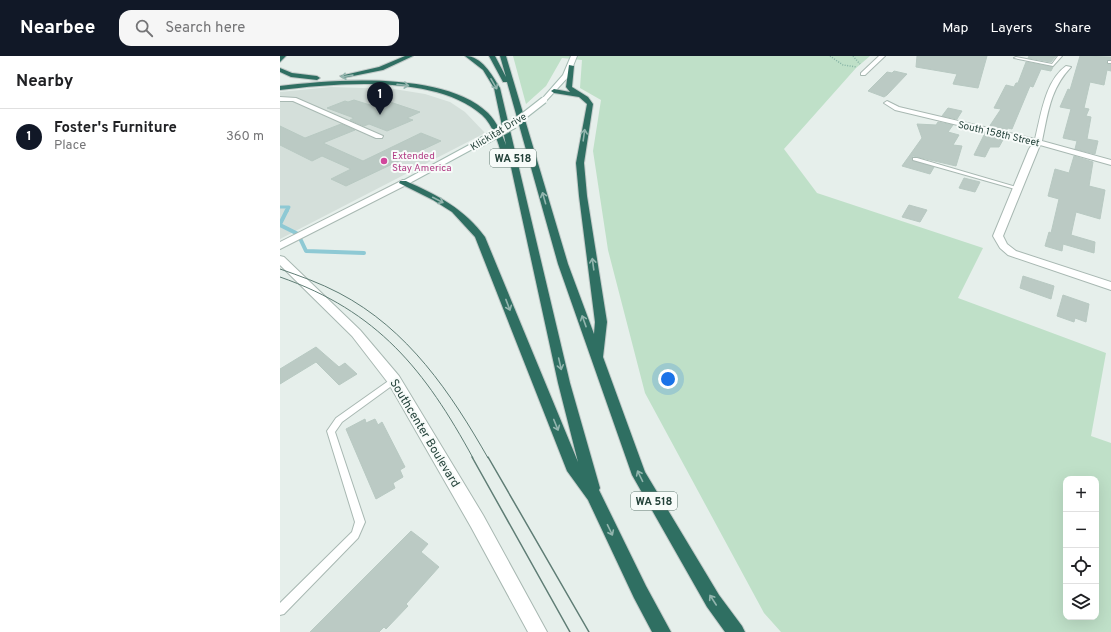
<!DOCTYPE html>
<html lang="en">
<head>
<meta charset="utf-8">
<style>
  :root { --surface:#fff; --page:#f6f6f6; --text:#202124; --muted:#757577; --line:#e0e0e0; --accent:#111827 }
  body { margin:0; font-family:Overpass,sans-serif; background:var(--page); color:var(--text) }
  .controls { position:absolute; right:12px; bottom:12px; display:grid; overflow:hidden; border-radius:8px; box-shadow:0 4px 16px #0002 }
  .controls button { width:36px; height:36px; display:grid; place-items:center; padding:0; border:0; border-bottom:1px solid var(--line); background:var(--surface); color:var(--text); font:20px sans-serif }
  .you { position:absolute; left:388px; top:323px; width:14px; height:14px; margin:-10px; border:3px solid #fff; border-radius:50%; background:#1a73e8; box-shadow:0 0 0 6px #1a73e833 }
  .badge { display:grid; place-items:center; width:26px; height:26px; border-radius:50%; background:var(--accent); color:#fff; font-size:13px; font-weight:700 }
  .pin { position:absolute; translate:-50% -33px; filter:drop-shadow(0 1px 2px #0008) }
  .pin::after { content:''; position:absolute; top:21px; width:14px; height:12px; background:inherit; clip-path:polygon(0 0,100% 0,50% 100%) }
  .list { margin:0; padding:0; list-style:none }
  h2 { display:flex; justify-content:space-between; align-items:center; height:52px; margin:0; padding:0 16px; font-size:17px }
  h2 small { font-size:13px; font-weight:400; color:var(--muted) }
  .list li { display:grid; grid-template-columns:26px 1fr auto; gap:12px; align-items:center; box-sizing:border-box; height:56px; padding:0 16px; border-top:1px solid var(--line) }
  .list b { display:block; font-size:15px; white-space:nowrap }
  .list p { margin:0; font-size:13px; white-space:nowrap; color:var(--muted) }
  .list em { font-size:13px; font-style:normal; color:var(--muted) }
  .icon { flex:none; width:22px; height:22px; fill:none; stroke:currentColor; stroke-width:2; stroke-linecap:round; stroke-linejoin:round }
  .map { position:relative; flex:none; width:831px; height:576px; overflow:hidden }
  header { display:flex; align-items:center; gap:24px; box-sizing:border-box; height:56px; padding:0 20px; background:var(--accent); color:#fff }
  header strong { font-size:19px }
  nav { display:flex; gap:22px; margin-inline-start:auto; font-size:14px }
  .search { width:280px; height:36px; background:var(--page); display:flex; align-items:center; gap:10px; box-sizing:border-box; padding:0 14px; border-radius:12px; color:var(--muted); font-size:15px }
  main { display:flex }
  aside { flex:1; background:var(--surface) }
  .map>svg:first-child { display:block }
</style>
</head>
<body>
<header>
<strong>Nearbee</strong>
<div class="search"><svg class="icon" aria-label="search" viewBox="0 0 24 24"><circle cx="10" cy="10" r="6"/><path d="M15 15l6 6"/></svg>Search here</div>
<nav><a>Map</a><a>Layers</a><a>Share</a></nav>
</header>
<main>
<aside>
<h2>Nearby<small></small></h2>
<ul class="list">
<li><span class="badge">1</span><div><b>Foster's Furniture</b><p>Place</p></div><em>360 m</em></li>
</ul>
</aside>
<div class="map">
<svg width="831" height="576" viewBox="0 0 831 576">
  <rect width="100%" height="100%" fill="#e6efeb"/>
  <path fill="#d4dfda" d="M 51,31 L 114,33 L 145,38 L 170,46 L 185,56 L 205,77 L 0,183 L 0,36 Z"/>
  <path fill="#bfe0c8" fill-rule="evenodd" d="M 233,0 L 590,0 L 576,12 L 504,93 L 537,137 L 703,192 L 678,242 L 826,297 L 811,380 L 831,387 L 831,576 L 501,576 L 484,557 L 365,337 L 328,194 L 313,95 L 321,44 L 300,32 L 302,4 L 282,2 L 266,30 L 246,48 ZM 786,423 L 816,423 L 816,561 L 786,561 Z"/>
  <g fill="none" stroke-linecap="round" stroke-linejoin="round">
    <path stroke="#8ec9d4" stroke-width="3" d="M 0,151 L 9,151 L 7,155"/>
    <path stroke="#8ec9d4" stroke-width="4" d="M 0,168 L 7,154
      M 0,169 L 18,178 L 26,195 L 84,197"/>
  </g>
  <path fill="#bbcac4" stroke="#b8c9c2" d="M 637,0 L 707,0 L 698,32 L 673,28 L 677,18 L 636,11 Z
    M 749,0 L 776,0 L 771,6 L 748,2 Z
    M 800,0 L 831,1 L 831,4 L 826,5 L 827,8 L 831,8 L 831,15 L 827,14 L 824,29 L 810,26 L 804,52 L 809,53 L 806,60 L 811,61 L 807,83 L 818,85 L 815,98 L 795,93 L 797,85 L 783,82 L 791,53 L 780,51 L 788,33 L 790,34 Z
    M 746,6 L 773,11 L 771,15 L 761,13 L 753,31 L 750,30 L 732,73 L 728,72 L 727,75 L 709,71 L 721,53 L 714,52 L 726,29 L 734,31 L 736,27 L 738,27 Z
    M 614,15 L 627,18 L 607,39 L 604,41 L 588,35 L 607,16 L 612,17 Z
    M 74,44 L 90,49 L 100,46 L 105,47 L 110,46 L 140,56 L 127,62 L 133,64 L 107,75 L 89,68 L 84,70 L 70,64 L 74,62 L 47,52 L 65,45 L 68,46 Z
    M 668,52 L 682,55 L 677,63 L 662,60 Z
    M 658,66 L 673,69 L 668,76 L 679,79 L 673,89 L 682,90 L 676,110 L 633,100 L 632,102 L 633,105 L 654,111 L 650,118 L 622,110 L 642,82 L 637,68 L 656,69 Z
    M 61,68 L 75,74 L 43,87 L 83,105 L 141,77 L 161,85 L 66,130 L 51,123 L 71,113 L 42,100 L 32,105 L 0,89 L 0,70 L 25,82 Z
    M 705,77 L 724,82 L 719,91 L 710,91 L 705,101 L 694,99 Z
    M 794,100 L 813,106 L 809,130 L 825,134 L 820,163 L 796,156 L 791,179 L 815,186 L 814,197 L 783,188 L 782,195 L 765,190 L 769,176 L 771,177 L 779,143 L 768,140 L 775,113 L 789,117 Z
    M 684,122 L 700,126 L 695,136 L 679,132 Z
    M 629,149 L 647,154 L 640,166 L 622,161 Z
    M 743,220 L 774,230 L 771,243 L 740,232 Z
    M 783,239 L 809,248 L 806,266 L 795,262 L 794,266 L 777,260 Z
    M 36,291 L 59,311 L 65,307 L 77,318 L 59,329 L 36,306 L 0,328 L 0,313 Z
    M 85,363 L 86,367 L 95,363 L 98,369 L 102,366 L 125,411 L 120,414 L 123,421 L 113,427 L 115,432 L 96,443 L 66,373 Z
    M 131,475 L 148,488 L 141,496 L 159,511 L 126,548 L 128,550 L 106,573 L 104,571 L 99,576 L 30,576 Z"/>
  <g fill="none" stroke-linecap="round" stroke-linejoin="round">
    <g stroke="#a8b8b2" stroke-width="2">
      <path id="service" d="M 778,0 L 782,0 L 773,10 L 734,2 L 736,1 L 772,8 Z
        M 828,5 L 831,5 L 831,7 L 828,7 Z
        M 633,102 L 637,102 L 740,132 L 735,133 L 633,104 Z
        M 114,321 L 117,322 L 118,324 L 117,326 L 62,366 L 55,376 L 85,466 L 78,482 L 4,558 L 0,559 L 0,547 L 72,476 L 75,466 L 47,375 L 56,362 Z"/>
    </g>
    <g stroke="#a8b8b2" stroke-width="2">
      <path id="minor" d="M 599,0 L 605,0 L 585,19 L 581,19 L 581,17 Z
        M 786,10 L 791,11 C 770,33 768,57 762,85 L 831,104 L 831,109 L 760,89 L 723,180 L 727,188 L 736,195 L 831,226 L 831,234 L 728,199 L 720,192 L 713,180 L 749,93 L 753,87 L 615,54 L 604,47 L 607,45 L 619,51 L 755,83 C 761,59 765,25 786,10 Z
        M 0,41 L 16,42 L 103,80 L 102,82 L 96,82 L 13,45 L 0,45 Z"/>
    </g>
    <g stroke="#a8b8b2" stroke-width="2">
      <path id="tertiary" d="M 123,124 L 126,125 L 127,127 L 126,129 L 0,193 L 0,186 Z
        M 0,200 L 4,201 L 80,274 L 119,320 L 203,459 L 267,576 L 248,576 L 191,471 L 109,328 L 72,280 L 0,209 Z"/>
    </g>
    <g stroke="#a4bbb3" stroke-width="2">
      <path id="secondary" d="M 291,0 L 297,0 L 289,20 L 266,45 L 262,45 L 262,43 L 283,19 Z
        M 191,88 L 197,88 L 198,90 L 126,129 L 120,129 L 119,127 Z"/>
    </g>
    <g stroke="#c2cac8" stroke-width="2">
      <path id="motorway" d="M 0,0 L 6,0 L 0,6 Z
        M 125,0 L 133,0 L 103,14 L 63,22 L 60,20 L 99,11 Z
        M 185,0 C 202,0 212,19 220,32 L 290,327 L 320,432 L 319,434 L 366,530 L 391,576 L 372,576 L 354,542 L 308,444 L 287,415 L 195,181 L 172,156 L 153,144 L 119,127 L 120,125 L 126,125 C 157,139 185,153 205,181 L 298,406 L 278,327 L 229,102 L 226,102 L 222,100 C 218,86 213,69 202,59 C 156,18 57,27 0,34 L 0,30 C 55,23 165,15 208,57 C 217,66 222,78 226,89 L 214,32 L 203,14 Z
        M 209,0 L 215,0 L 226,21 L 220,0 L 226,0 L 288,208 L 314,278 L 315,266 L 299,140 L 296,107 L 307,48 L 299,41 L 274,37 L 271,35 L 274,33 L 290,36 L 286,31 L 289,9 L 294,10 L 292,31 L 308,41 L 313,48 L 304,107 L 307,140 L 327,266 L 323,301 L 365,416 L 439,539 L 462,570 L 465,576 L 445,576 L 427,551 L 352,419 L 278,208 L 227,26 L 223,26 Z
        M 0,12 L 12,17 L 37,20 L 40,22 L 37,24 L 11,21 L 0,16 Z"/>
    </g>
    <path stroke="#86b3a5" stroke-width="1.5" stroke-dasharray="1 1.5" stroke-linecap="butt" d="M 550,0 L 563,9 L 577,11
      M 573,0 L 580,8"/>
    <use href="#service" fill="#fff" fill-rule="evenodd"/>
    <use href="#minor" fill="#fff" fill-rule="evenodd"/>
    <use href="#tertiary" fill="#fff" fill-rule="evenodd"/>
    <use href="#secondary" fill="#fff" fill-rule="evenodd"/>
    <use href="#motorway" fill="#2f6f62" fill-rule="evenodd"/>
    <path stroke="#5f7d75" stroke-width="1" d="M 0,213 C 20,220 40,227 59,237 C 128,273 171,337 208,402
      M 0,221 C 98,255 145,314 193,402"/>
    <path stroke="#5f7d75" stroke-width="1.5" d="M 192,401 L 290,576
      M 208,401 L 309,576"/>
    <g stroke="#a4bbb3" stroke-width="8" stroke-linecap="butt">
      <path id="secondary-bridge-far1" d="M 232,69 L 264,44"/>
    </g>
    <g stroke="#a4bbb3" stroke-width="10" stroke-linecap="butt">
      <path id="secondary-bridge" d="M 194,90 L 234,68"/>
    </g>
    <use href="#secondary-bridge-far1" stroke="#fff" stroke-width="6"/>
    <use href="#secondary-bridge" stroke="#fff" stroke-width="8"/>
  </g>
  <defs><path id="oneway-shaft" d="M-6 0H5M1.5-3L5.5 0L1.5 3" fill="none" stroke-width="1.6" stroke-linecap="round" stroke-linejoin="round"/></defs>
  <g stroke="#93b5ae">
    <use href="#oneway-shaft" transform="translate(67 20) rotate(172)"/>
    <use href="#oneway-shaft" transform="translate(214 28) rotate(60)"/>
    <use href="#oneway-shaft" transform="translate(123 29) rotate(6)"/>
    <use href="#oneway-shaft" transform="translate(304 79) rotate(-82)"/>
    <use href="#oneway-shaft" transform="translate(264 142) rotate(-106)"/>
    <use href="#oneway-shaft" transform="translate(158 144) rotate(27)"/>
    <use href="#oneway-shaft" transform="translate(313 208) rotate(-98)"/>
    <use href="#oneway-shaft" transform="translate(228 249) rotate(69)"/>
    <use href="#oneway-shaft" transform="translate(304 265) rotate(-110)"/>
    <use href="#oneway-shaft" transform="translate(280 308) rotate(77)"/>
    <use href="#oneway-shaft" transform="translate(276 369) rotate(68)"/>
    <use href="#oneway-shaft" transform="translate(360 420) rotate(-116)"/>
    <use href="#oneway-shaft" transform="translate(330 474) rotate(64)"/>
    <use href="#oneway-shaft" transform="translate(433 544) rotate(-123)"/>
  </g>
  <circle fill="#d1479c" stroke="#f7fbf9" stroke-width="1.5" cx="104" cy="105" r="4"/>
  <g text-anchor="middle" stroke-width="4" stroke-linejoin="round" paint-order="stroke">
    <g font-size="10" fill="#24423a" stroke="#f7fbf9">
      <text transform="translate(218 75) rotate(-31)" y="4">Klickitat Drive</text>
      <text transform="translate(719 77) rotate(13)" y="4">South 158th Street</text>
    </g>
    <g font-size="10" fill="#b23c85" stroke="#f7fbf9" text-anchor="start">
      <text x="112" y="103">Extended<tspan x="112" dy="12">Stay America</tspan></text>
    </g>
    <g fill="#f7fbf9" stroke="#637a73" stroke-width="1">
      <rect x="210" y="93" width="46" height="18" rx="3"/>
      <rect x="351" y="436" width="46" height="18" rx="3"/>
    </g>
    <g font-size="11" font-weight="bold" fill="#24423a">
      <text x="233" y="106">WA 518</text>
      <text x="374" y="449">WA 518</text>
    </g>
    <g font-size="12" fill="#24423a" stroke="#f7fbf9">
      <text transform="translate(145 377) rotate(59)" y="4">Southcenter Boulevard</text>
    </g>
  </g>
</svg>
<div class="controls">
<button>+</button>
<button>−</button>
<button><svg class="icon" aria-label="locate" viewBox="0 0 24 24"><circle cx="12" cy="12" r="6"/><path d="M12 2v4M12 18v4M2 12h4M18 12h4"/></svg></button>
<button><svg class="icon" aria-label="layers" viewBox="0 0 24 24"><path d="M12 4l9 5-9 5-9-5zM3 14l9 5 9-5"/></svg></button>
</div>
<div class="you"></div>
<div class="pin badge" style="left:100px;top:59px">1</div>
</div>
</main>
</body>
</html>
